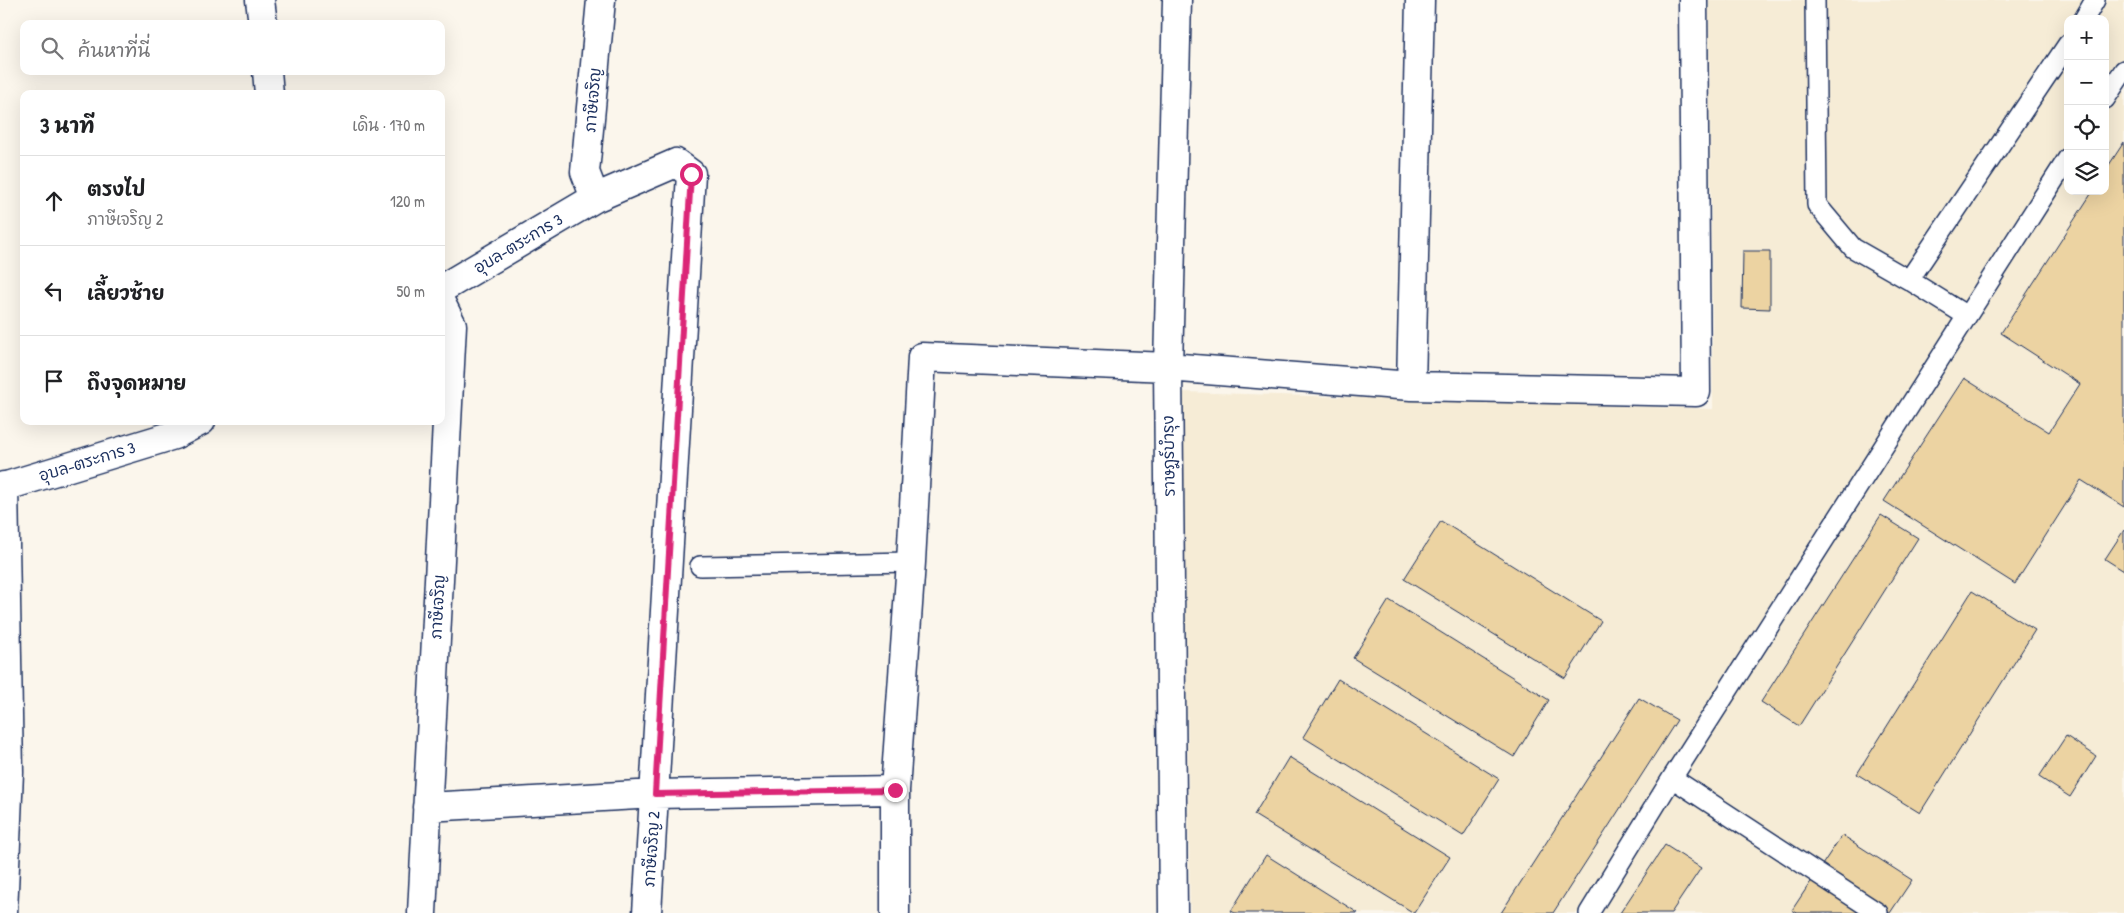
<!DOCTYPE html>
<html lang="th">
<head>
<meta charset="utf-8">
<style>
  :root { --surface:#fff; --page:#f2f2f2; --text:#202124; --muted:#757577; --line:#e0e0e0 }
  body { margin:0; font-family:"Patrick Hand","Playpen Sans Thai",sans-serif; background:var(--page); color:var(--text) }
  .controls { position:absolute; right:15px; top:15px; display:grid; overflow:hidden; border-radius:10px; box-shadow:0 5px 20px #0002 }
  .controls button { width:45px; height:45px; display:grid; place-items:center; padding:0; border:0; border-bottom:1px solid var(--line); background:var(--surface); color:var(--text); font:25px sans-serif }
  .stop { position:absolute; width:15px; height:15px; margin:-11px; border:4px solid #db2777; border-radius:50%; background:#fff }
  .stop.end { background:#db2777; border-color:#fff; box-shadow:0 1px 5px #0008 }
  .list { margin:0; padding:0; list-style:none }
  h2 { display:flex; justify-content:space-between; align-items:center; height:65px; margin:0; padding:0 20px; font-size:21px }
  h2 small { font-size:16px; font-weight:400; color:var(--muted) }
  .list li { display:grid; grid-template-columns:32px 1fr auto; gap:15px; align-items:center; box-sizing:border-box; height:90px; padding:0 20px; border-top:1px solid var(--line) }
  .list b { display:block; font-size:19px; white-space:nowrap }
  .list p { margin:0; font-size:16px; white-space:nowrap; color:var(--muted) }
  .list em { font-size:16px; font-style:normal; color:var(--muted) }
  .icon { flex:none; width:28px; height:28px; fill:none; stroke:currentColor; stroke-width:2; stroke-linecap:round; stroke-linejoin:round }
  .map { position:relative; flex:none; width:2124px; height:913px; overflow:hidden }
  .search { position:absolute; background:var(--surface); box-shadow:0 5px 20px #0002; left:20px; top:20px; width:425px; height:55px; display:flex; align-items:center; gap:12px; box-sizing:border-box; padding:0 18px; border-radius:10px; color:var(--muted); font-size:19px }
  .panel { position:absolute; background:var(--surface); box-shadow:0 5px 20px #0002; left:20px; top:90px; width:425px; height:335px; border-radius:10px }
  .map>svg:first-child { display:block }
</style>
</head>
<body>
<div class="map">
<svg width="2124" height="913" viewBox="0 0 2124 913">
  <rect width="100%" height="100%" fill="#fbf6ec"/>
  <filter id="ink" filterUnits="userSpaceOnUse"><feTurbulence type="fractalNoise" baseFrequency=".02" numOctaves="2"/><feDisplacementMap in="SourceGraphic" scale="10" xChannelSelector="R" yChannelSelector="G"/><feConvolveMatrix kernelMatrix="1 2 1 2 8 2 1 2 1" color-interpolation-filters="sRGB"/></filter>
  <g filter="url(#ink)">
    <path fill="#f6ecd6" fill-rule="evenodd" d="M 1709,0 L 2124,0 L 2124,913 L 1190,913 L 1183,392 L 1713,409 ZM 2068,19 L 2105,19 L 2105,191 L 2068,191 Z"/>
    <path fill="#ecd3a2" stroke="#1b2f5e" d="M 2124,142 L 2124,507 L 2081,480 L 2015,584 L 1884,501 L 1964,378 L 2049,432 L 2080,384 L 2001,333 L 2093,191 L 2105,191 L 2105,171 Z
      M 1743,251 L 1770,251 L 1770,309 L 1742,308 Z
      M 1881,515 L 1918,538 L 1799,726 L 1761,702 Z
      M 1441,521 L 1601,621 L 1565,678 L 1404,579 Z
      M 2124,530 L 2124,571 L 2105,559 Z
      M 1972,591 L 2035,630 L 1920,813 L 1857,774 Z
      M 1389,600 L 1549,700 L 1514,757 L 1353,658 Z
      M 1338,679 L 1499,779 L 1463,836 L 1303,737 Z
      M 1639,698 L 1677,720 L 1553,913 L 1501,913 Z
      M 2066,736 L 2096,756 L 2070,797 L 2039,777 Z
      M 1289,757 L 1450,857 L 1414,913 L 1254,815 Z
      M 1842,835 L 1912,880 L 1890,913 L 1797,913 L 1792,910 Z
      M 1665,845 L 1701,868 L 1671,913 L 1620,913 Z
      M 1266,855 L 1358,913 L 1235,913 L 1231,911 Z"/>
    <g fill="none" stroke-linecap="round" stroke-linejoin="round">
      <g stroke="#1b2f5e" stroke-width="22">
        <path id="service" d="M 1815,0 L 1817,205 L 1853,248 L 1909,280
          M 2084,19 L 2095,0
          M 2105,99 L 2124,70
          M 1967,316 L 1909,280 L 2068,44
          M 700,566 L 911,562
          M 1672,778 L 1878,913
          M 1589,913 L 1672,778 L 2068,158"/>
      </g>
      <g stroke="#1b2f5e" stroke-width="31">
        <path id="minor" d="M 260,0 L 263,24
          M 267,71 L 269,94
          M 595,198 L 585,172 L 601,0
          M 441,289 L 595,198 L 676,163 L 691,174 L 647,913
          M 1411,386 L 1420,0
          M 0,488 L 174,435 L 201,421
          M 427,807 L 655,794 L 895,790
          M 3,913 L 9,772 L 4,486
          M 422,913 L 452,325 L 441,303
          M 895,913 L 895,790 L 911,562 L 922,357 L 1168,367 L 1411,386 L 1696,392 L 1693,0
          M 1173,913 L 1168,367 L 1177,0"/>
      </g>
      <use href="#service" stroke="#fff" stroke-width="19"/>
      <use href="#minor" stroke="#fff" stroke-width="28"/>
    </g>
  </g>
  <g fill="none" stroke-linecap="round" stroke-linejoin="round" filter="url(#ink)">
    <path stroke="#db2777" stroke-width="6" d="M 691,174 L 655,794 L 895,790"/>
  </g>
  <g text-anchor="middle" stroke-width="4" stroke-linejoin="round" paint-order="stroke">
    <g font-size="16" fill="#1b2f5e" stroke="#fff">
      <text transform="translate(592 100) rotate(-85)" y="6">ภาษีเจริญ</text>
      <text transform="translate(518 243) rotate(-31)" y="6">อุบล-ตระการ 3</text>
      <text transform="translate(1168 456) rotate(-91)" y="6">ราษฎร์บำรุง</text>
      <text transform="translate(87 461) rotate(-17)" y="6">อุบล-ตระการ 3</text>
      <text transform="translate(437 607) rotate(-87)" y="6">ภาษีเจริญ</text>
      <text transform="translate(651 849) rotate(-86)" y="6">ภาษีเจริญ 2</text>
    </g>
  </g>
</svg>
<div class="controls">
<button>+</button>
<button>−</button>
<button><svg class="icon" aria-label="locate" viewBox="0 0 24 24"><circle cx="12" cy="12" r="6"/><path d="M12 2v4M12 18v4M2 12h4M18 12h4"/></svg></button>
<button><svg class="icon" aria-label="layers" viewBox="0 0 24 24"><path d="M12 4l9 5-9 5-9-5zM3 14l9 5 9-5"/></svg></button>
</div>
<div class="stop" style="left:691px;top:174px"></div>
<div class="stop end" style="left:895px;top:790px"></div>
<div class="search"><svg class="icon" aria-label="search" viewBox="0 0 24 24"><circle cx="10" cy="10" r="6"/><path d="M15 15l6 6"/></svg>ค้นหาที่นี่</div>
<section class="panel">
<h2>3 นาที<small>เดิน · 170 m</small></h2>
<ul class="list">
<li><svg class="icon" aria-label="ahead" viewBox="0 0 24 24"><path d="M12 20V5M6 11l6-6 6 6"/></svg><div><b>ตรงไป</b><p>ภาษีเจริญ 2</p></div><em>120 m</em></li>
<li><svg class="icon" aria-label="left" viewBox="0 0 24 24"><path d="M17 20v-9H6M10 6l-5 5 5 5"/></svg><div><b>เลี้ยวซ้าย</b></div><em>50 m</em></li>
<li><svg class="icon" aria-label="arrive" viewBox="0 0 24 24"><path d="M6 21V4h12l-3 4 3 4H6"/></svg><div><b>ถึงจุดหมาย</b></div></li>
</ul>
</section>
</div>
</body>
</html>
